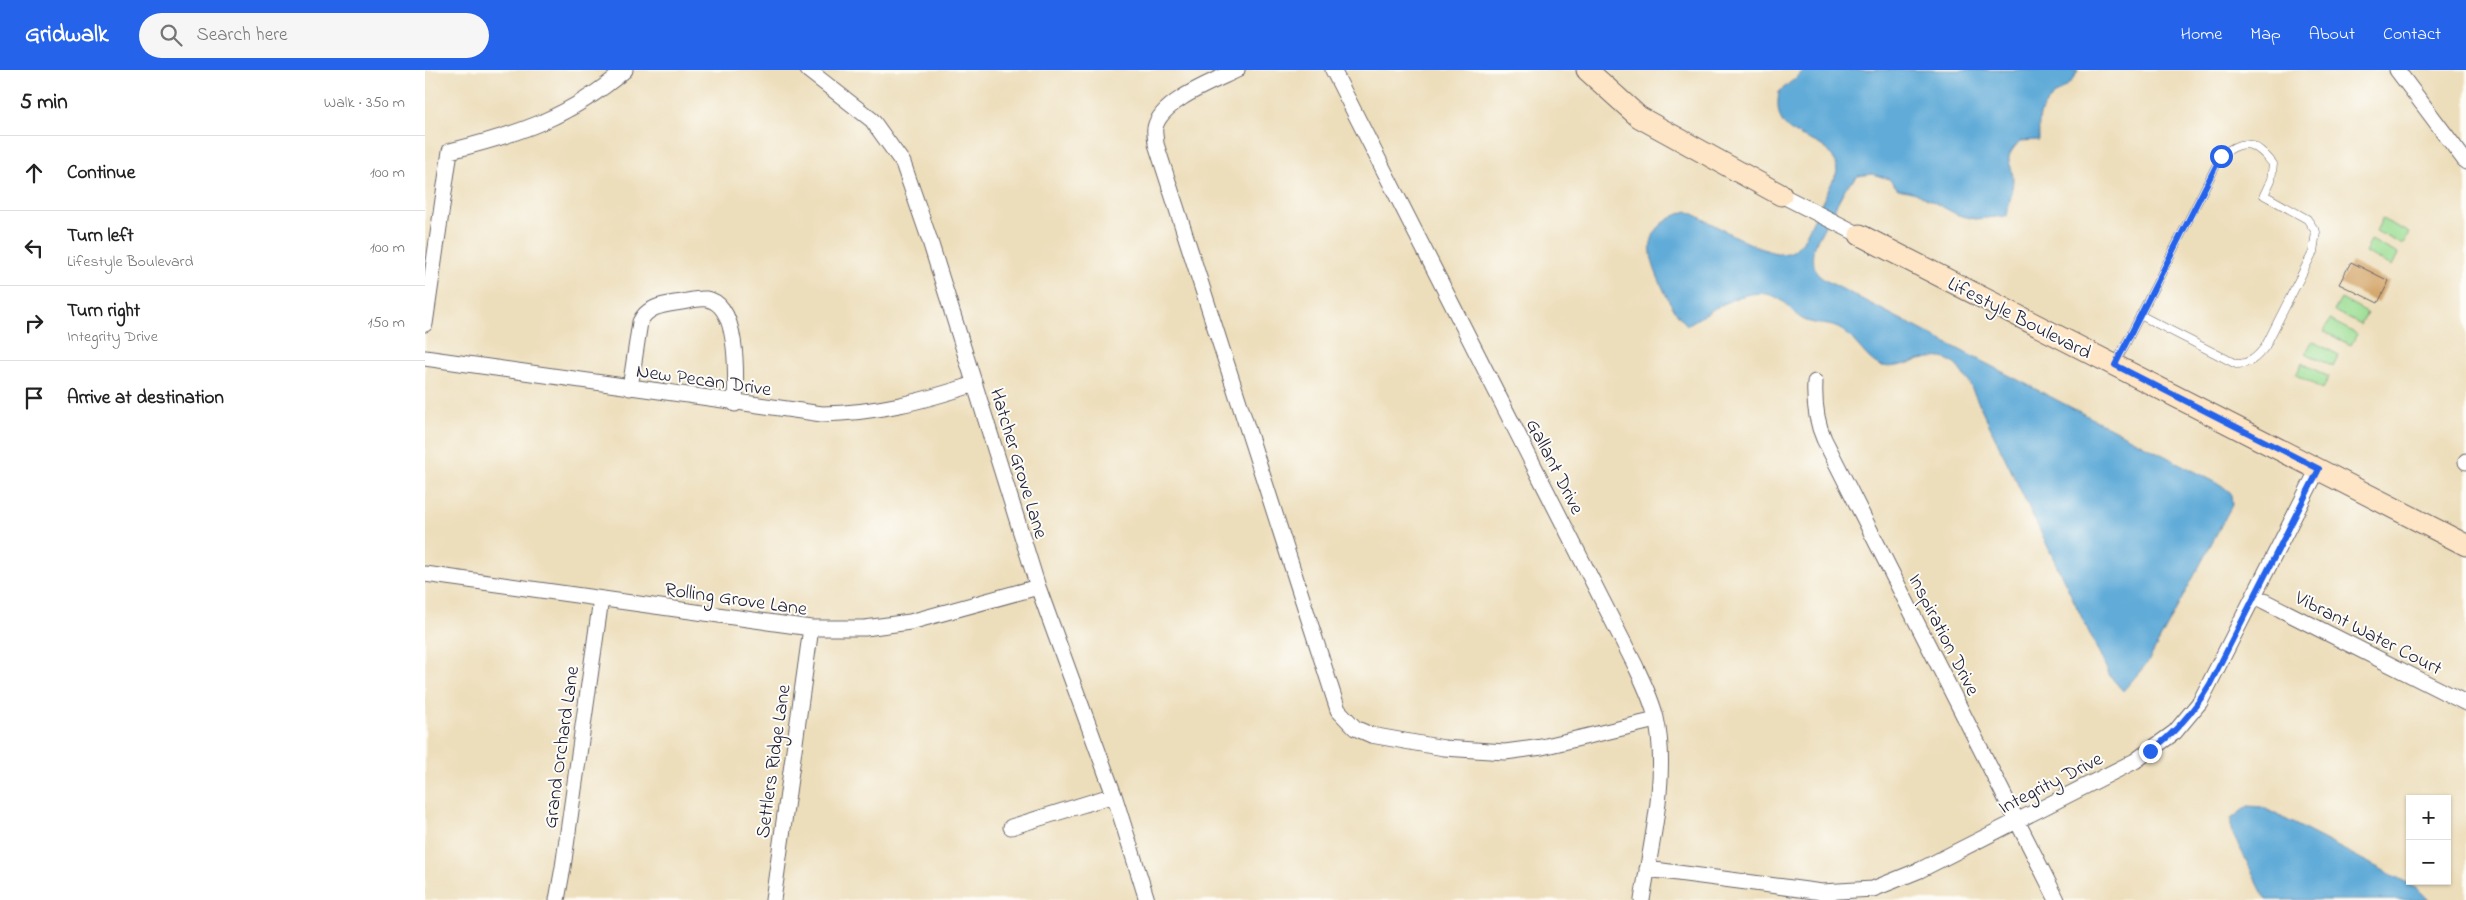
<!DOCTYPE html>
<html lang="en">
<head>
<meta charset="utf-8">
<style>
  :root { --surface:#fff; --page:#f6f6f6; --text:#222; --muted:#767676; --line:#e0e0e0; --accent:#2563eb }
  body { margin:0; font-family:"Indie Flower",sans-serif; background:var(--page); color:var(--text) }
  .controls { position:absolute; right:15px; bottom:15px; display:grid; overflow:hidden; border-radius:0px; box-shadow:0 1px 4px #0004 }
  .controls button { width:45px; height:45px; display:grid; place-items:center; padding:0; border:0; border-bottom:1px solid var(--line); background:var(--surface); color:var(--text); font:25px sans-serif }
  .stop { position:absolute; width:15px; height:15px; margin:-11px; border:4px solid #2563eb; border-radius:50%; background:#fff }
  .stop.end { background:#2563eb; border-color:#fff; box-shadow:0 1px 5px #0008 }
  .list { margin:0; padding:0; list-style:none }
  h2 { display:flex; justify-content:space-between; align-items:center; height:65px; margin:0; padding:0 20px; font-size:21px }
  h2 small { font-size:16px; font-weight:400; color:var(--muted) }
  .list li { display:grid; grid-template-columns:32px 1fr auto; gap:15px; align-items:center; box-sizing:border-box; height:75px; padding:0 20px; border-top:1px solid var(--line) }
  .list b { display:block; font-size:19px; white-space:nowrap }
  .list p { margin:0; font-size:16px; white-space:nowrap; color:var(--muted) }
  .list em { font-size:16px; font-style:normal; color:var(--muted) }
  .icon { flex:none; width:28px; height:28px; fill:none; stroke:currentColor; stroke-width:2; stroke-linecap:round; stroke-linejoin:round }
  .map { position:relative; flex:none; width:2041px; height:830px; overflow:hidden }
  header { display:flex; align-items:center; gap:30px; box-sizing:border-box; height:70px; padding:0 25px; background:var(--accent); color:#fff }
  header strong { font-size:24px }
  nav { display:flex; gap:28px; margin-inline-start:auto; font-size:18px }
  .search { width:350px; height:45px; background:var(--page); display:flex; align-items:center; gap:12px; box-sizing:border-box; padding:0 18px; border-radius:28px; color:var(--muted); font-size:19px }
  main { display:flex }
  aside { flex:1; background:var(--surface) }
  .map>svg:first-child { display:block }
</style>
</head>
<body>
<header>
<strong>Gridwalk</strong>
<div class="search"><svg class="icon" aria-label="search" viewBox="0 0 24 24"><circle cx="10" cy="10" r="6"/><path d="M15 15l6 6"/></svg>Search here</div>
<nav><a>Home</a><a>Map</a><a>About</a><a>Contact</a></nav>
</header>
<main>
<aside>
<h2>5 min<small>Walk · 350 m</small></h2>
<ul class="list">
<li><svg class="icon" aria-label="ahead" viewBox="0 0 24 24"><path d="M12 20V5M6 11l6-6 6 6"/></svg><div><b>Continue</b></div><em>100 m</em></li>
<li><svg class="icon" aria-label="left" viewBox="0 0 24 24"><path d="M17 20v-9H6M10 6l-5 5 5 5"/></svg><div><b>Turn left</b><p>Lifestyle Boulevard</p></div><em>100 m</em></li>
<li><svg class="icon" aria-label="right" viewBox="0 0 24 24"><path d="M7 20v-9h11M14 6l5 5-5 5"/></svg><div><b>Turn right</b><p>Integrity Drive</p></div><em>150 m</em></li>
<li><svg class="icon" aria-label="arrive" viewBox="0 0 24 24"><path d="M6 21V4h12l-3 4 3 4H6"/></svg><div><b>Arrive at destination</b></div></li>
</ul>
</aside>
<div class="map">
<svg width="2041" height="830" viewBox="0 0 2041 830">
  <rect width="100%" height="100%" fill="#fdfcf7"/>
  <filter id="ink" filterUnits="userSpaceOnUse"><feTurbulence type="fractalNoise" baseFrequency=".02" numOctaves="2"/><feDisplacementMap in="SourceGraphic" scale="10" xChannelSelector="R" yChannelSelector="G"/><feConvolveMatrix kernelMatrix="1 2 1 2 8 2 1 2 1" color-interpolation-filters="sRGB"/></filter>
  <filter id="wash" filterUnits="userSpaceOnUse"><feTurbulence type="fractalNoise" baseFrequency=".0096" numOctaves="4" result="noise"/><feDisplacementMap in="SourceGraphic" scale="20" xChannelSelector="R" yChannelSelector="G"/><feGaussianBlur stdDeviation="1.12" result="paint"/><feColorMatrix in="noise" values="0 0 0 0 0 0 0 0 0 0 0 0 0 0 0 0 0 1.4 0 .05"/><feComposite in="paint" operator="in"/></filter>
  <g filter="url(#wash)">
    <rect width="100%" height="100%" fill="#eddebb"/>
    <path fill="#9cde94" stroke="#5f8068" d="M 1957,149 L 1984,163 L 1978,175 L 1951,161 Z
      M 1946,170 L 1973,184 L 1967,196 L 1940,182 Z
      M 1916,229 L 1942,243 L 1936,255 L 1909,241 Z
      M 1905,250 L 1932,264 L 1926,275 L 1899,262 Z
      M 1887,271 L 1914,285 L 1908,297 L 1881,283 Z
      M 1877,293 L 1904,307 L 1898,319 L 1871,305 Z"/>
    <path fill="#60abd8" stroke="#41668a" d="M 1380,0 L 1653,0 C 1647,20 1621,24 1615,45 C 1613,52 1614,62 1614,70 L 1595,71 C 1575,92 1588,90 1588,110 C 1587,122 1584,134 1582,146 L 1550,149 L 1533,145 L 1491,123 L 1473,119 L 1464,109 L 1447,104 L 1433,106 L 1421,117 L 1389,176 C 1386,193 1387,197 1398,209 L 1796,415 L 1806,423 L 1807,435 L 1723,592 L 1698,621 L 1685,606 L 1543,311 C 1538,305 1532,294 1525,291 C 1503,279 1477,303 1454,295 C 1443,291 1430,269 1418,261 C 1406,252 1392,256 1379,250 C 1369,245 1364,235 1356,230 C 1326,210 1289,240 1262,255 C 1250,243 1244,232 1237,216 C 1219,179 1219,156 1262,141 C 1284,150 1342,189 1363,183 C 1370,181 1373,176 1378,171 L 1412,102 C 1408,55 1344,82 1354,22 Z
      M 1823,736 L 1837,737 L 1992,818 L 2004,830 L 1841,830 L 1806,760 L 1806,749 Z"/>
    <g id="blocks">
      <path fill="#d2a365" d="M 1926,192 L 1964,211 L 1953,233 L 1914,214 Z"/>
    </g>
  </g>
  <g filter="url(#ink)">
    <use href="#blocks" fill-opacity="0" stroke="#696468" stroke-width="1"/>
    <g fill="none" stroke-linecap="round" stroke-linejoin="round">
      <g stroke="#696468" stroke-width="9">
        <path id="lane" d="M 1691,293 L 1796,86 C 1818,67 1831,72 1848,94 L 1846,110 L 1839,125 L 1882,149 L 1891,162 L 1888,182 L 1840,277 C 1831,288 1825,294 1811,294 L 1715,245"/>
      </g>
      <g stroke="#696468" stroke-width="17">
        <path id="street" d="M 383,0 L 447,50 L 478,93 L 504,168 L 613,517 L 689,725 L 722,830
          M 812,0 C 790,11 735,31 730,58 C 729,63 731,69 731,74 L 913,640 L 930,658 L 946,665 L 1019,678 L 1080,682 L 1117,677 L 1231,650
          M 908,0 L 1210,595 C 1218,612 1227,630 1231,648 C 1244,704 1226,774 1217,830
          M 1972,0 L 2041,92
          M 1356,125 L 1435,165
          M 0,254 L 25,81 C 94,64 145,47 200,0
          M 0,288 L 397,344 C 452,343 498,331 550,314
          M 1390,312 C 1389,332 1391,351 1399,369 L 1632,830
          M 205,318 L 215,252 C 221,238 236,235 250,233 C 260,232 272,228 281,229 C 315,233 311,309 310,334
          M 2041,392 L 2041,391
          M 0,504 L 386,558 L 440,558 L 485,552 L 613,517
          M 1829,526 L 2041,633
          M 586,757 L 689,725
          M 1222,799 L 1397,822 L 1448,819 L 1495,800 L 1710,691 L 1750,662 L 1775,632 L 1893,399
          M 132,830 L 138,797 L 176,529
          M 348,830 L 386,558"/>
      </g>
      <g stroke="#696468" stroke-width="23">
        <path id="secondary" d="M 1162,0 L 1214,47 L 1356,125
          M 1435,165 L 2041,475"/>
      </g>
      <use href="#lane" stroke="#fff" stroke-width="8"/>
      <use href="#street" stroke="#fff" stroke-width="15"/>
      <use href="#secondary" stroke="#fde5c5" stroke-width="21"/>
    </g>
  </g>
  <g fill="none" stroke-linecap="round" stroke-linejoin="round" filter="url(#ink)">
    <path stroke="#2563eb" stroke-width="6" d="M 1725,681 C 1751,663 1769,641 1785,614 L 1894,399 L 1690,295 L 1796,86"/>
  </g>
  <g text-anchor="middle" stroke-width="4" stroke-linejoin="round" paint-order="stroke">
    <g font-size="20" fill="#22223b" stroke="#fdfcf7">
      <text transform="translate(1595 247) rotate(27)" y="7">Lifestyle Boulevard</text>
      <text transform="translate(279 309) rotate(8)" y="7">New Pecan Drive</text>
      <text transform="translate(595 393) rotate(73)" y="7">Hatcher Grove Lane</text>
      <text transform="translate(1131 396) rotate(63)" y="7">Gallant Drive</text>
      <text transform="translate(311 528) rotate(8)" y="7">Rolling Grove Lane</text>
      <text transform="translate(1944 562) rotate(27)" y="7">Vibrant Water Court</text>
      <text transform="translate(1520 564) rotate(63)" y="7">Inspiration Drive</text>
      <text transform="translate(135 677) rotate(-82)" y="7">Grand Orchard Lane</text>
      <text transform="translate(347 691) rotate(-82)" y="7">Settlers Ridge Lane</text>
      <text transform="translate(1625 712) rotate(-27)" y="7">Integrity Drive</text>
    </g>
  </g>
</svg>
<div class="controls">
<button>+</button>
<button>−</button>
</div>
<div class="stop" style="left:1796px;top:86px"></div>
<div class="stop end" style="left:1725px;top:681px"></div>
</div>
</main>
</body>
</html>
